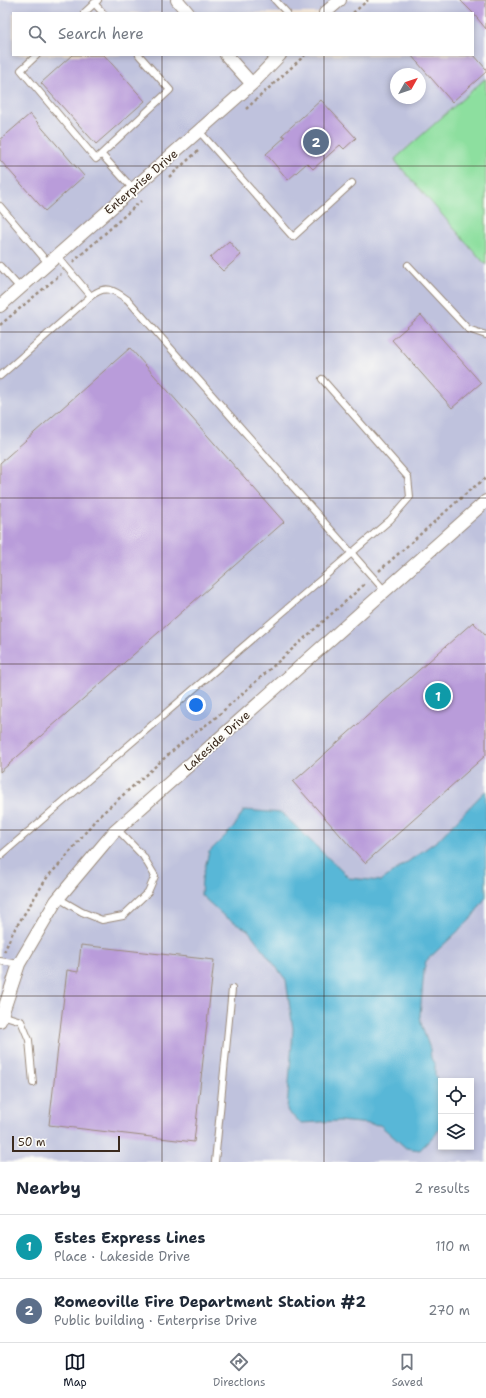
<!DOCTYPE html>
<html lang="en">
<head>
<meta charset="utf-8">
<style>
  :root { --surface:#fff; --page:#f2f2f3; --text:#1f2937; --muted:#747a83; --line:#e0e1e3; --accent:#111827 }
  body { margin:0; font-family:"Shantell Sans",sans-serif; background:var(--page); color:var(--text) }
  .controls { position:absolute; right:12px; bottom:12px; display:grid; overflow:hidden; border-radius:0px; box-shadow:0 2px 6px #0003 }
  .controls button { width:36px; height:36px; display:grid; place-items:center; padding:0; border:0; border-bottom:1px solid var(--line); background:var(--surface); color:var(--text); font:20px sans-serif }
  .compass { position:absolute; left:390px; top:68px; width:36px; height:36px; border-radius:50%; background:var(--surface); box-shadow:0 2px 6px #0003; rotate:50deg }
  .scale { position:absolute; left:12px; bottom:10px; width:108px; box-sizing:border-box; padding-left:4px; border:2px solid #3b2a1e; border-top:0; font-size:11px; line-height:14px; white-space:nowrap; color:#3b2a1e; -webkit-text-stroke:3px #fdfcf7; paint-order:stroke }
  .you { position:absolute; left:196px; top:705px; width:14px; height:14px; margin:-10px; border:3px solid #fff; border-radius:50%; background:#1a73e8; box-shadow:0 0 0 6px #1a73e833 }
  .badge { display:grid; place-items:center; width:26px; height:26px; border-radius:50%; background:var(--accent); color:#fff; font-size:13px; font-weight:700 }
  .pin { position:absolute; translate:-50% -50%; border:2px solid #fff; box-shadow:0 1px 4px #0006 }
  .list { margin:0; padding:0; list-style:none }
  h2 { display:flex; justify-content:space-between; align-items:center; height:52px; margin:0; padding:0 16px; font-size:17px }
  h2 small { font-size:13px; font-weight:400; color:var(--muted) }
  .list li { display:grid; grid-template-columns:26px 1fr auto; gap:12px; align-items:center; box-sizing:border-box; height:64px; padding:0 16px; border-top:1px solid var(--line) }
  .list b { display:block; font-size:15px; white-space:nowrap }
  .list p { margin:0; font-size:13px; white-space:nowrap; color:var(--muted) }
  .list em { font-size:13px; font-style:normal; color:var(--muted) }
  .icon { flex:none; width:22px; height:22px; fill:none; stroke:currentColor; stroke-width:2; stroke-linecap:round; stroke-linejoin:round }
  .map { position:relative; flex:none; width:486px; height:1162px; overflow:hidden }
  .search { position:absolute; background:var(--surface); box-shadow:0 2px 6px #0003; left:12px; right:12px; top:12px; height:44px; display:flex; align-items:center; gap:10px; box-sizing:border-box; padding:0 14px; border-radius:0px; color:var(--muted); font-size:15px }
  .sheet { height:180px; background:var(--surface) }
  nav { display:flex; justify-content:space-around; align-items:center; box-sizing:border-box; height:56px; border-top:1px solid var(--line); background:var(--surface); font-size:11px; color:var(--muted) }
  nav a { display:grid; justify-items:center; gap:2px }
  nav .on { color:var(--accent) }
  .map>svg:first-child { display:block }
</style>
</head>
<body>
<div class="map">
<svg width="486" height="1162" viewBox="0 0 486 1162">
  <rect width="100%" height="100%" fill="#fdfcf7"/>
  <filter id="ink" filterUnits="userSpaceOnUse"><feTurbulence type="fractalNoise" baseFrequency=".025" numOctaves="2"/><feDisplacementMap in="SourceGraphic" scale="8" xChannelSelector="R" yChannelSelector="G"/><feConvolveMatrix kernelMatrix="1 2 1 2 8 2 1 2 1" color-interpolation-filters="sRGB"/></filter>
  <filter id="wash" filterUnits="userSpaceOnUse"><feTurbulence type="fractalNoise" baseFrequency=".012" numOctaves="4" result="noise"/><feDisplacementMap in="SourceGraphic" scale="16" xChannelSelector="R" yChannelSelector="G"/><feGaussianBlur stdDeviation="0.9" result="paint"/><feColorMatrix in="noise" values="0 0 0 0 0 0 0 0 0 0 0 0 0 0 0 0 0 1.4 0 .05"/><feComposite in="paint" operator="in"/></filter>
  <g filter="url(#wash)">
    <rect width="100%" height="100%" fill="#f8ead8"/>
    <path fill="#bfc2dd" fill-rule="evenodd" d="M 0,0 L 486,0 L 486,1162 L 0,1162 ZM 13,13 L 473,13 L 473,55 L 13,55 ZM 396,74 L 420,74 L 420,98 L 396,98 ZM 441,1081 L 471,1081 L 471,1147 L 441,1147 Z"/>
    <path fill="#8ddf9f" stroke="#64845e" d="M 486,78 L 486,265 L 397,163 L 395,159 Z"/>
    <path fill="#59b7d7" stroke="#4a707a" d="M 486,790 L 486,897 L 470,920 L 426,961 L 424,971 L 420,1015 L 422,1027 L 430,1049 L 431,1058 L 435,1065 L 435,1075 L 440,1086 L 441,1128 L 420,1150 L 406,1148 L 380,1125 L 339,1121 L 301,1123 L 288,1112 L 287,1109 L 293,1029 L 286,980 L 248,930 L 224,916 L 201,895 L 202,879 L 209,852 L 234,827 L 244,810 L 282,813 L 349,878 L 381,881 L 438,840 Z"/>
    <g id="blocks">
      <path fill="#b99cda" d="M 460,0 L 486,0 L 486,29 L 473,13 Z
        M 72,55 L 104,55 L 145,101 L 96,144 L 41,83 Z
        M 411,55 L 474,55 L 486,69 L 486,72 L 452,102 Z
        M 321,100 L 356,138 L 344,149 L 340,145 L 313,169 L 307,163 L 288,180 L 266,154 L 285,137 L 282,135 Z
        M 30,114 L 84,176 L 45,211 L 0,160 L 0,140 Z
        M 229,241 L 241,255 L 223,271 L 210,258 Z
        M 421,315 L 481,383 L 452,408 L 392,340 Z
        M 130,348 L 284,522 L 0,772 L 0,463 Z
        M 473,622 L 486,636 L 486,755 L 365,863 L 293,782 Z
        M 81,945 L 214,960 L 194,1142 L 49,1125 L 67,970 L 78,972 Z"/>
    </g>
  </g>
  <g filter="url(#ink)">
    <use href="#blocks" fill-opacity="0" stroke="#9a8a7b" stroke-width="1"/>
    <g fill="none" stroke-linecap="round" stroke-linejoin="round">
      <g stroke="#9a8a7b" stroke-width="8">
        <path id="service" d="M 275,0 L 287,13
          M 94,3 L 103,13
          M 84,13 L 98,0
          M 37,55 L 21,70 L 96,159 L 170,90 L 139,55
          M 199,131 L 293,237 L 352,183
          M 102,155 L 133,189
          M 0,206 L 48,263
          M 57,256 L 91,296 C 106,284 114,290 128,300 L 385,591
          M 408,265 L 468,329 L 486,335
          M 0,266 L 20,288
          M 0,376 L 91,296
          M 0,856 L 390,520 L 410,497 L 408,477 L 322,379
          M 58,898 L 82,912 L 102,920 L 123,916 L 148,892 L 155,876 L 143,856 L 117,829
          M 0,961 L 19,964
          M 2,1015 L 21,1021 L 29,1040 L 33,1083
          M 215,1162 L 232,989"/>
      </g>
      <g stroke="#9a8a7b" stroke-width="14">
        <path id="minor" d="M 177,0 L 188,13
          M 325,13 L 340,0
          M 226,55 L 252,84
          M 0,306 L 252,84 L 280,55
          M 0,1021 L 19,964 L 56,901 L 114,832 L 486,501"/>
      </g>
      <path stroke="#9a8a7b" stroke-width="2.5" stroke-dasharray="3 3" stroke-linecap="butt" d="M 353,13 L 368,0
        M 246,109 L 305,55
        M 169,177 L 198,151
        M 73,262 L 141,201
        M 0,325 L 61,274
        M 379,571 L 470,490 L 486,478
        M 4,952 L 13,932 L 48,876 L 62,862 L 96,819 L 186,739 L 213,720 L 365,584"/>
      <use href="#service" stroke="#fff" stroke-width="6"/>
      <use href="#minor" stroke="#fff" stroke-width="12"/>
    </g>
  </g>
  <path fill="none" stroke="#3b2a1e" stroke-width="1" stroke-opacity="0.55" d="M 162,0 L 162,13M 324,0 L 324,13M 162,55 L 162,1162M 324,55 L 324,1162M 0,166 L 486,166M 0,332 L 486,332M 0,498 L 486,498M 0,664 L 486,664M 0,830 L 486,830M 0,996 L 486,996"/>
  <g text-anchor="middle" stroke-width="3.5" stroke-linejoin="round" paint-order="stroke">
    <g font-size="12" fill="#3b2a1e" stroke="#fdfcf7">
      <text transform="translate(141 182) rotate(-41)" y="4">Enterprise Drive</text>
      <text transform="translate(217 741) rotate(-42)" y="4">Lakeside Drive</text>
    </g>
  </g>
</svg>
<div class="controls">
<button><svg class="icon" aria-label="locate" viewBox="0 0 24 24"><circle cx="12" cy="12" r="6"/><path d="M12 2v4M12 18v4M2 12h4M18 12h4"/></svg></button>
<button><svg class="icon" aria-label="layers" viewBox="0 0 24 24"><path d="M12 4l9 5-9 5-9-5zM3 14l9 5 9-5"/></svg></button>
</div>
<svg class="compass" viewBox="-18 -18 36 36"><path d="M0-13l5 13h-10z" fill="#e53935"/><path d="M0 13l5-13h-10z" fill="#747a83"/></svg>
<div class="scale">50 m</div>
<div class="you"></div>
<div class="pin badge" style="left:438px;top:696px;background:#0f9aa8">1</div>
<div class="pin badge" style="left:316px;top:142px;background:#5c6f8a">2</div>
<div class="search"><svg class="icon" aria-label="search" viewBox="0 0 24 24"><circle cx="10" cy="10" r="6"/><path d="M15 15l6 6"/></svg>Search here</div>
</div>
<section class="sheet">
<h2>Nearby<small>2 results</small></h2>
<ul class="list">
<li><span class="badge" style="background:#0f9aa8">1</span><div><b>Estes Express Lines</b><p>Place · Lakeside Drive</p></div><em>110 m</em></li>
<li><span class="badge" style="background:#5c6f8a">2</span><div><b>Romeoville Fire Department Station #2</b><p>Public building · Enterprise Drive</p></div><em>270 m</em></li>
</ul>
</section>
<nav>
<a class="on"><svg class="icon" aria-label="map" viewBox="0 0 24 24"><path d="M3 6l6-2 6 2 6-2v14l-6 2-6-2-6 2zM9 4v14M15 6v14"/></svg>Map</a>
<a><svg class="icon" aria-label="directions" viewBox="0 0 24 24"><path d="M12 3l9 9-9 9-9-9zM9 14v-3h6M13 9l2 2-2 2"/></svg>Directions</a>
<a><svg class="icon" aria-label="saved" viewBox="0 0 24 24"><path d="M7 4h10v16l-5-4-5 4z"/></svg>Saved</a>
</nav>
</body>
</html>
